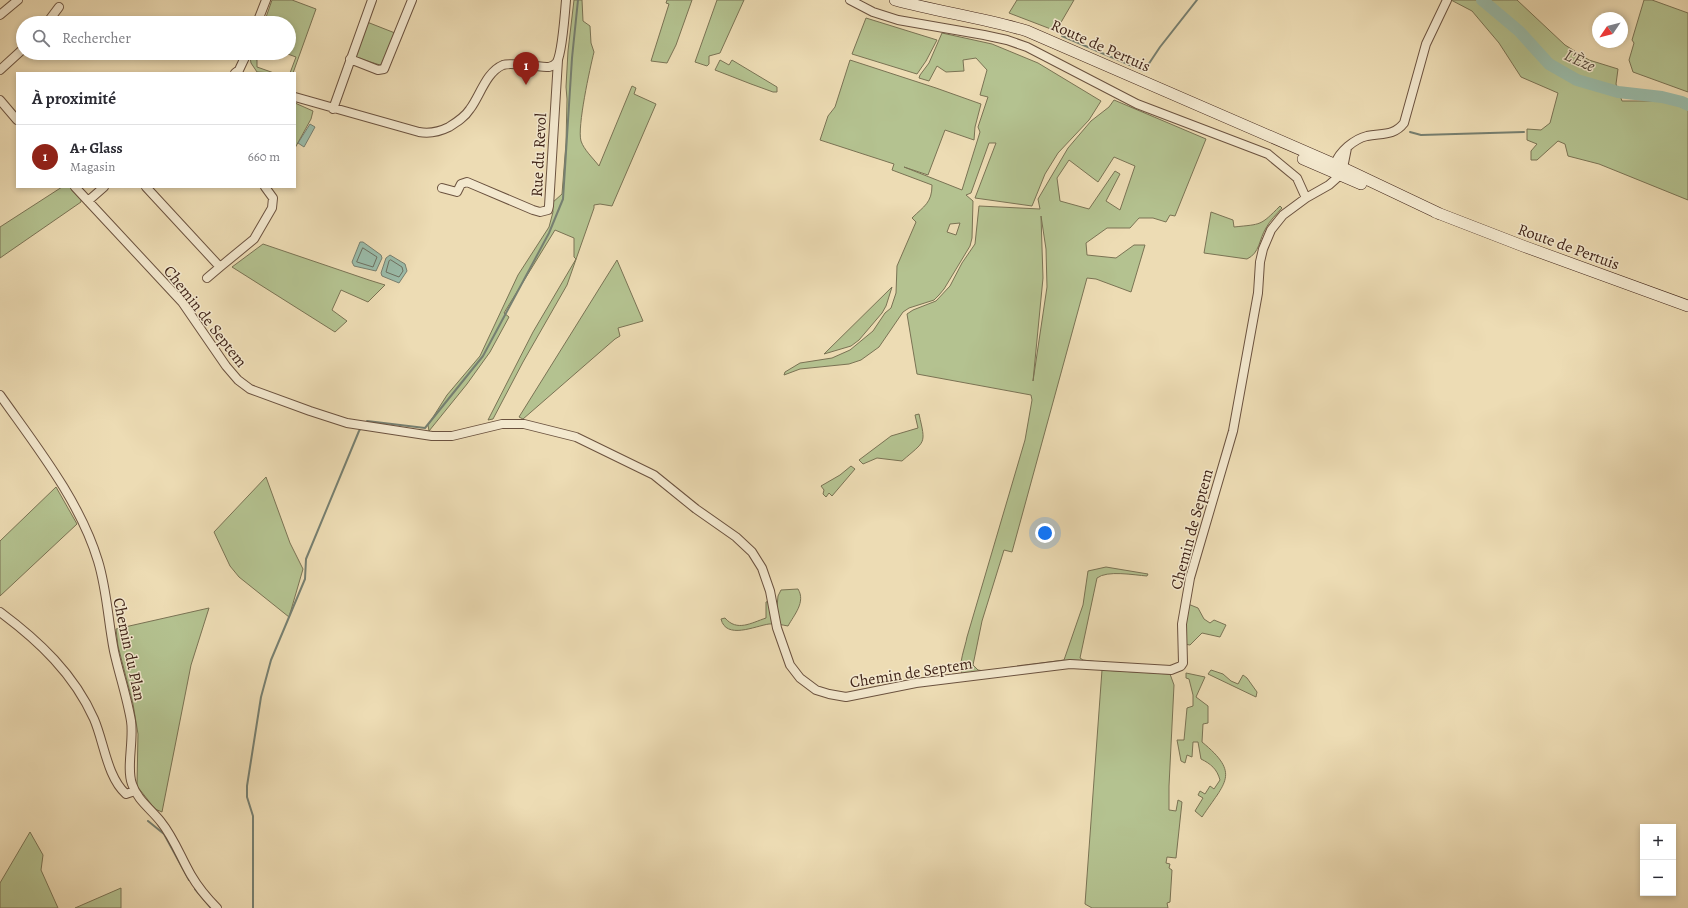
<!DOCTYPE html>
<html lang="fr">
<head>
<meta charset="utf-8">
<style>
  :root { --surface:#fff; --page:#f2f2f3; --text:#2b2b33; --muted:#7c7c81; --line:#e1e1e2; --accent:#8f2418 }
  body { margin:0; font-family:Alegreya,serif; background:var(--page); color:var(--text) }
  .controls { position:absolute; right:12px; bottom:12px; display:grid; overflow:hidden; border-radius:0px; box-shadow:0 2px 6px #0003 }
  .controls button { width:36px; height:36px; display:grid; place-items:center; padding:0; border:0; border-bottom:1px solid var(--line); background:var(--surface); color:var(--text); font:20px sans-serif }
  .compass { position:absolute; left:1592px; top:12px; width:36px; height:36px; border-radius:50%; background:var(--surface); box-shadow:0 2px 6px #0003; rotate:235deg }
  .you { position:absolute; left:1045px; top:533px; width:14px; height:14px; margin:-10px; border:3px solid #fff; border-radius:50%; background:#1a73e8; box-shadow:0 0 0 6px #1a73e833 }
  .badge { display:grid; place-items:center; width:26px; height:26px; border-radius:50%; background:var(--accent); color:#fff; font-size:13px; font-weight:700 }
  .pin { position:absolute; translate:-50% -33px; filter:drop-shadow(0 1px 2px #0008) }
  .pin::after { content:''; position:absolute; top:21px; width:14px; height:12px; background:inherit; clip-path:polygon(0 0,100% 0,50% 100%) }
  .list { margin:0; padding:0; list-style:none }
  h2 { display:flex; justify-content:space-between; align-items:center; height:52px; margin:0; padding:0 16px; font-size:17px }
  h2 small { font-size:13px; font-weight:400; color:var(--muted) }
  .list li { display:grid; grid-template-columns:26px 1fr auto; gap:12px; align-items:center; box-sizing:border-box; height:64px; padding:0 16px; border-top:1px solid var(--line) }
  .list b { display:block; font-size:15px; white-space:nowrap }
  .list p { margin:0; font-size:13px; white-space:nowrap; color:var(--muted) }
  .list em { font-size:13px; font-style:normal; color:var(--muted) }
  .icon { flex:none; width:22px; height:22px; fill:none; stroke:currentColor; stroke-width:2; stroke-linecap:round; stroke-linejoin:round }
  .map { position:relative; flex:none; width:1688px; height:908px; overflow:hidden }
  .search { position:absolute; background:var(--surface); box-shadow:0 2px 6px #0003; left:16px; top:16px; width:280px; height:44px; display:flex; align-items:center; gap:10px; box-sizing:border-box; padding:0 14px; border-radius:22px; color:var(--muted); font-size:15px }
  .panel { position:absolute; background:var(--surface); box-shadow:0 2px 6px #0003; left:16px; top:72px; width:280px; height:116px; border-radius:0px }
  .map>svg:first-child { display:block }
</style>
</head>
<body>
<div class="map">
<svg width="1688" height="908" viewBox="0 0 1688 908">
  <rect width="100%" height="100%" fill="#eddcb4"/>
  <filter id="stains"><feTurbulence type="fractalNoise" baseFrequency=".005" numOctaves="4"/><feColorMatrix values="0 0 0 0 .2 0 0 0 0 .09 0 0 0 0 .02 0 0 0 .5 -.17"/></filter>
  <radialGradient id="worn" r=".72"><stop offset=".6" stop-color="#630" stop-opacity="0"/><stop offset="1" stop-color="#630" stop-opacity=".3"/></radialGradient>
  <path fill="#b4c290" stroke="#7a7354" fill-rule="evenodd" d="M 272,0 L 292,0 L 316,9 L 293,73 L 290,73 L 296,57 L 285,53 L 289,53 L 289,23 L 264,23 Z
    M 574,0 L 582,0 L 583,21 L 590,26 L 591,43 L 594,52 C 590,68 577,127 581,141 C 584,150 593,158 599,166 L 632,86 L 636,88 L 634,94 L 656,104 L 612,206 L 600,204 L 594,205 L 594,208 L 567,285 L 523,362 L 493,419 L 488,420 L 533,332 L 576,259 L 574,257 L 574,238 L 555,230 L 504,313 L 509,317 L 490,352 L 467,384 L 429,431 L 428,425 L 447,395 L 480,356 L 518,275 L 549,227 L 553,212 L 552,203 L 562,194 L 566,143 L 567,99 L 566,87 L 568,51 Z
    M 667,0 L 692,0 L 676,45 L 667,63 L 651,61 L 669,4 L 666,3 Z
    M 717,0 L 744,0 L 720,53 L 709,56 L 709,64 L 707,66 L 695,62 Z
    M 1017,0 L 1074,0 L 1056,31 L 1009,13 Z
    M 1451,0 L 1517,0 L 1565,45 L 1589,60 L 1618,69 L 1616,84 L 1622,101 L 1667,101 L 1688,110 L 1688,200 L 1599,164 L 1568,156 L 1565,144 L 1558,141 L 1537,160 L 1531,160 L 1531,151 L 1537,144 L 1527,140 L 1527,129 L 1541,130 L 1550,123 L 1558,93 L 1521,77 L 1499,43 L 1472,11 Z
    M 1644,0 L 1652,0 L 1688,13 L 1688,92 L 1633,72 L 1629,60 L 1634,43 L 1632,40 Z
    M 866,18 L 937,40 L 926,61 L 917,74 L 852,54 Z
    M 367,22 L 395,33 L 384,62 L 380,65 L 358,58 L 356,55 Z
    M 942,33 L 992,44 L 1038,63 L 1101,101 L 1089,120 L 1058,153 L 1045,174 L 1032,206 L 975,198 L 996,143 L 989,143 L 971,193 L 966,195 L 973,201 L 972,238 L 970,246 L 944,289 L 939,295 L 934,300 L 909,308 L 903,312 L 879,347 L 861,360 L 849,364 L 800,369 L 784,375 L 785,372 L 800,363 L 832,358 L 850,350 L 873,331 L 885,313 L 891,308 L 896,293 L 897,266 L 916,222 L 912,218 C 924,206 932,203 932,185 L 892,170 L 894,164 L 820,140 L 828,116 L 835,107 L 850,60 L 936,88 L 981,104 L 975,127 L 974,140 L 945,130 L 928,175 L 904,167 L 962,190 L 980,132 L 978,127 L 988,97 L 980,95 L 987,70 L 976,58 L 963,60 L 964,71 L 946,72 L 937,66 L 929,81 L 919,78 L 920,75 L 929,63 ZM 960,223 L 956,235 L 947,232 L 950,224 Z
    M 250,57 L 257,60 L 257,67 L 274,73 L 257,72 L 251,63 Z
    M 720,60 L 729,65 L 732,60 L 777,87 L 777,92 L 773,92 L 751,84 L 715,70 Z
    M 1114,100 L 1206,139 L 1175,216 L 1170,215 L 1166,222 L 1153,218 L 1139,218 L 1130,228 L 1107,228 L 1086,243 L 1087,255 L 1116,258 L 1134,245 L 1145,245 L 1131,292 L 1096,279 L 1087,278 L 1012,552 L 1004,550 L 982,621 L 973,665 L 978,670 L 984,671 L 1064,660 L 1083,605 L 1088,571 L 1106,567 L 1148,574 L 1147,576 C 1134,575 1107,570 1097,578 L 1080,658 L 1083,660 L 1106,663 L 962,674 C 958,664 965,648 967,637 L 1025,440 L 1032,400 L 1031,395 L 917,374 L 907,314 L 913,310 L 936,301 L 950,286 L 962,263 L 975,244 L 979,206 L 1040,209 L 1038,199 L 1068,148 L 1091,121 L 1109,107 ZM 1114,157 L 1135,166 L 1120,210 L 1106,201 L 1120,174 L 1115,171 L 1089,209 L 1060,201 L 1057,178 L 1069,160 L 1098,182 ZM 1041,216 L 1046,249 L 1047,287 L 1033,381 L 1043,278 Z
    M 295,103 L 313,111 L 311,119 L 295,148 Z
    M 62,187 L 72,187 L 81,198 L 81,202 L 0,258 L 0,227 Z
    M 1280,206 L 1282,208 C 1277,214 1270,220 1266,228 C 1259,239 1260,253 1247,259 L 1204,253 L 1211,212 L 1233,220 L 1234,227 C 1262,224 1260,226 1280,206 Z
    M 263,244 L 369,280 L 385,285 L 368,302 L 341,290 L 332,310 L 347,321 L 335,332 L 232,267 Z
    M 617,260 L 643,321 L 618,328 L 620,336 L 615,339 L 523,419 L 519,417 Z
    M 892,287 L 886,306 L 882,313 L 859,340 L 851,346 L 824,354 Z
    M 919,414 C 926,445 926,440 902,461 L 877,458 L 863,464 L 859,460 L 891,436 L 918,428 L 915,415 Z
    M 851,466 L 855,469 L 832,496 L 829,493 L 826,497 L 823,494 L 824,490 L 821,486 L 840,475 Z
    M 266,477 L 290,543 L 303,569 L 289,617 L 239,577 L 230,566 L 214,532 Z
    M 56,487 L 77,524 L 0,596 L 0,541 Z
    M 798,589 C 806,602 794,615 788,626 C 782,625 775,623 769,624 C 755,626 726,640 721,619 L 725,618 C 737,632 751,623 766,618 L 766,602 L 769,601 L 772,609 L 777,607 L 778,596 L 781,590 Z
    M 1188,604 L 1198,608 L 1204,619 L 1210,623 L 1214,620 L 1226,625 L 1220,637 L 1202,633 L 1190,645 L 1184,644 Z
    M 209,608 L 191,665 L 162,812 L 155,809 L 137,786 L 138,734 L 133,704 L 118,646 L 116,629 Z
    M 1102,670 L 1170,674 L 1174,685 L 1169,786 L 1169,810 L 1176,811 L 1178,800 L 1182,802 L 1176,858 L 1167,857 L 1166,863 L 1170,864 L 1169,868 L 1172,870 L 1170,902 L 1167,903 L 1168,908 L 1092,908 L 1085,904 Z
    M 1211,670 L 1223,674 L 1231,681 L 1238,684 L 1243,675 L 1247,678 L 1257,692 L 1256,697 L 1208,674 Z
    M 1186,673 L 1205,677 L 1196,697 L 1208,706 L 1208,723 L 1203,724 L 1202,742 C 1241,774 1225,782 1202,817 L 1195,811 L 1203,798 L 1198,795 L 1200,791 L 1205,794 L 1210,786 L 1214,789 L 1220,780 C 1217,769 1211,764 1201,759 L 1198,742 L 1193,742 L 1192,757 L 1187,755 L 1185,763 L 1181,761 L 1177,740 L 1184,740 L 1187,708 L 1193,706 L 1193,695 L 1189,679 L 1186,678 Z
    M 30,832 L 43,855 L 41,870 L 58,908 L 0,908 L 0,883 Z
    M 121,888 L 121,908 L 75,908 Z"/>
  <path fill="#9abcaa" stroke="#767f70" d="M 310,124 L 315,127 L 304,147 L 298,143 Z
    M 360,242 L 363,242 L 381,255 L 382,258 L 376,271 L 354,266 L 352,262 Z
    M 390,255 L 405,264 L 407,271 L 399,283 L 382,276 L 381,273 L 386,258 Z"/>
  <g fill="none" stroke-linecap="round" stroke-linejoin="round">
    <path stroke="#6d7061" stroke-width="1" d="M 363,248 L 377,257 L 373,267 L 357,262 Z
      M 391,260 L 402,267 L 403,271 L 399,277 L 386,272 L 389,261 Z"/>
    <path stroke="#767f70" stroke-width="2" d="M 1062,36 L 1144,71 L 1160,47 L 1197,0
      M 1410,132 L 1421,135 L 1524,132
      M 365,424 L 367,421 L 425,428 L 483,356 L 549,233 L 563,199 L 572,58 L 578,0
      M 148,821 L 164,834 L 189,880
      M 195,889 L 211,908
      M 253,908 L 253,816 L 247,797 L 247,786 L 261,697 L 271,660 L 305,579 L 306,559 L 359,431 L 362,427"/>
    <path stroke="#9abcaa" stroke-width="12" d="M 1482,0 L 1519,31 L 1549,64 L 1577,80 L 1618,92 L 1662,97 L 1682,102 L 1688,105"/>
    <g stroke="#6b523f" stroke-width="10">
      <path id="minor" d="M 850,0 L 873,12 L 898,20 L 984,35 L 1007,40 L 1027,47 L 1137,104 L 1268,154 L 1297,178 L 1306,198
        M 0,15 L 18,0
        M 47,23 L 59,7
        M 257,23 L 266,0
        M 350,59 L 378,70 L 384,69 L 412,0
        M 0,70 L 23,49
        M 235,73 L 239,70 L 247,53
        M 295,97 L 419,132 C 430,134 439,132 449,127 C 457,122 465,117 470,109 C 480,96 486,72 503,65 C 511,62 538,67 549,67 C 553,66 555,65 557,62 C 562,52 565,13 566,0
        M 0,100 L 17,120
        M 333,109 L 372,0
        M 1336,168 L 1335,164 C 1339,152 1354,139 1367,136 C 1382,133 1394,136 1404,123 L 1426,44 L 1447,0
        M 75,187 L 182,302 L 226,366 L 238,380 L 250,389 L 310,411 L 347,423 L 432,436 L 452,436 L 502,424 L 524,424 L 576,437 L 654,475 L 696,509 L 736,537 L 752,552 L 762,568 L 770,591 L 777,628 L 790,665 L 800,678 L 816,690 L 829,694 L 846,697 L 916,683 L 1070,664 L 1171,670 L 1181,666 L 1183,663 L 1182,624 L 1190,578 L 1233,431 L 1258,293 L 1260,262 L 1263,249 L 1271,230 L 1283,215 L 1306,198 L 1329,185 L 1338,177 L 1343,168 L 1347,148
        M 146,187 L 220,267 L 254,239 L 272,208 L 273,198 L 265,187
        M 442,188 L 457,192 L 461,184 L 467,182 L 533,210 L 540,212 L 548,210 L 549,206 L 558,60
        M 88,201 L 104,187
        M 207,278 L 220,267
        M 0,395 C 36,446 80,501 98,561 C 107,590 108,621 114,651 C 119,674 127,697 131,721 C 134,740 126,768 132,784 C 137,800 152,810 161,822 C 174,838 181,858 191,875 C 198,887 207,898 217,908
        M 0,612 C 39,641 74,674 94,719 C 104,742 107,777 126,794 L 135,791"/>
    </g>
    <g stroke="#402418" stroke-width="12">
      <path id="secondary" d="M 895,0 C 939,12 984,18 1027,31 L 1343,168 L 1440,214
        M 1303,159 L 1361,184
        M 1435,212 L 1523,246 L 1688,306"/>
    </g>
    <use href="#minor" stroke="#f3e8ce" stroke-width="8"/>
    <use href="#secondary" stroke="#f3e8ce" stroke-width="11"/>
  </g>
  <g text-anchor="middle" stroke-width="3" stroke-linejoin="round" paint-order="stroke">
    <g font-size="16" fill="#402418" stroke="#f3e8ce">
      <text transform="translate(1101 45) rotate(24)" y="6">Route de Pertuis</text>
      <text transform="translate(538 155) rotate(-87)" y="6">Rue du Revol</text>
      <text transform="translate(1569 246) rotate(20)" y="6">Route de Pertuis</text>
      <text transform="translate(206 316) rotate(52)" y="6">Chemin de Septem</text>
      <text transform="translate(1191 529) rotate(-75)" y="6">Chemin de Septem</text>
      <text transform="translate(130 649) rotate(78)" y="6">Chemin du Plan</text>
      <text transform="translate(911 672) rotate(-9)" y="6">Chemin de Septem</text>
    </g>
    <g font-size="17" font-style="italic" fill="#564a3c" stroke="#f3e8ce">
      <text transform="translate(1580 60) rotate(25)" y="6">L'Èze</text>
    </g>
  </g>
  <rect width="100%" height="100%" filter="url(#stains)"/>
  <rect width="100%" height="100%" fill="url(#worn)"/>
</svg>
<div class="controls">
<button>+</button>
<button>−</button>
</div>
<svg class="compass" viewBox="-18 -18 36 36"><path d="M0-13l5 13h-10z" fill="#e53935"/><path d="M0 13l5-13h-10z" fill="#7c7c81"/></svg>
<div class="you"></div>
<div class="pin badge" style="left:526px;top:85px">1</div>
<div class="search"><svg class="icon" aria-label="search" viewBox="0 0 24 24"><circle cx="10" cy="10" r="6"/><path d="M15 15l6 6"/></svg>Rechercher</div>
<section class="panel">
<h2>À proximité<small></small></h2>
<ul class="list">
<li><span class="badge">1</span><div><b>A+ Glass</b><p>Magasin</p></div><em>660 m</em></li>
</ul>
</section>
</div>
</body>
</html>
